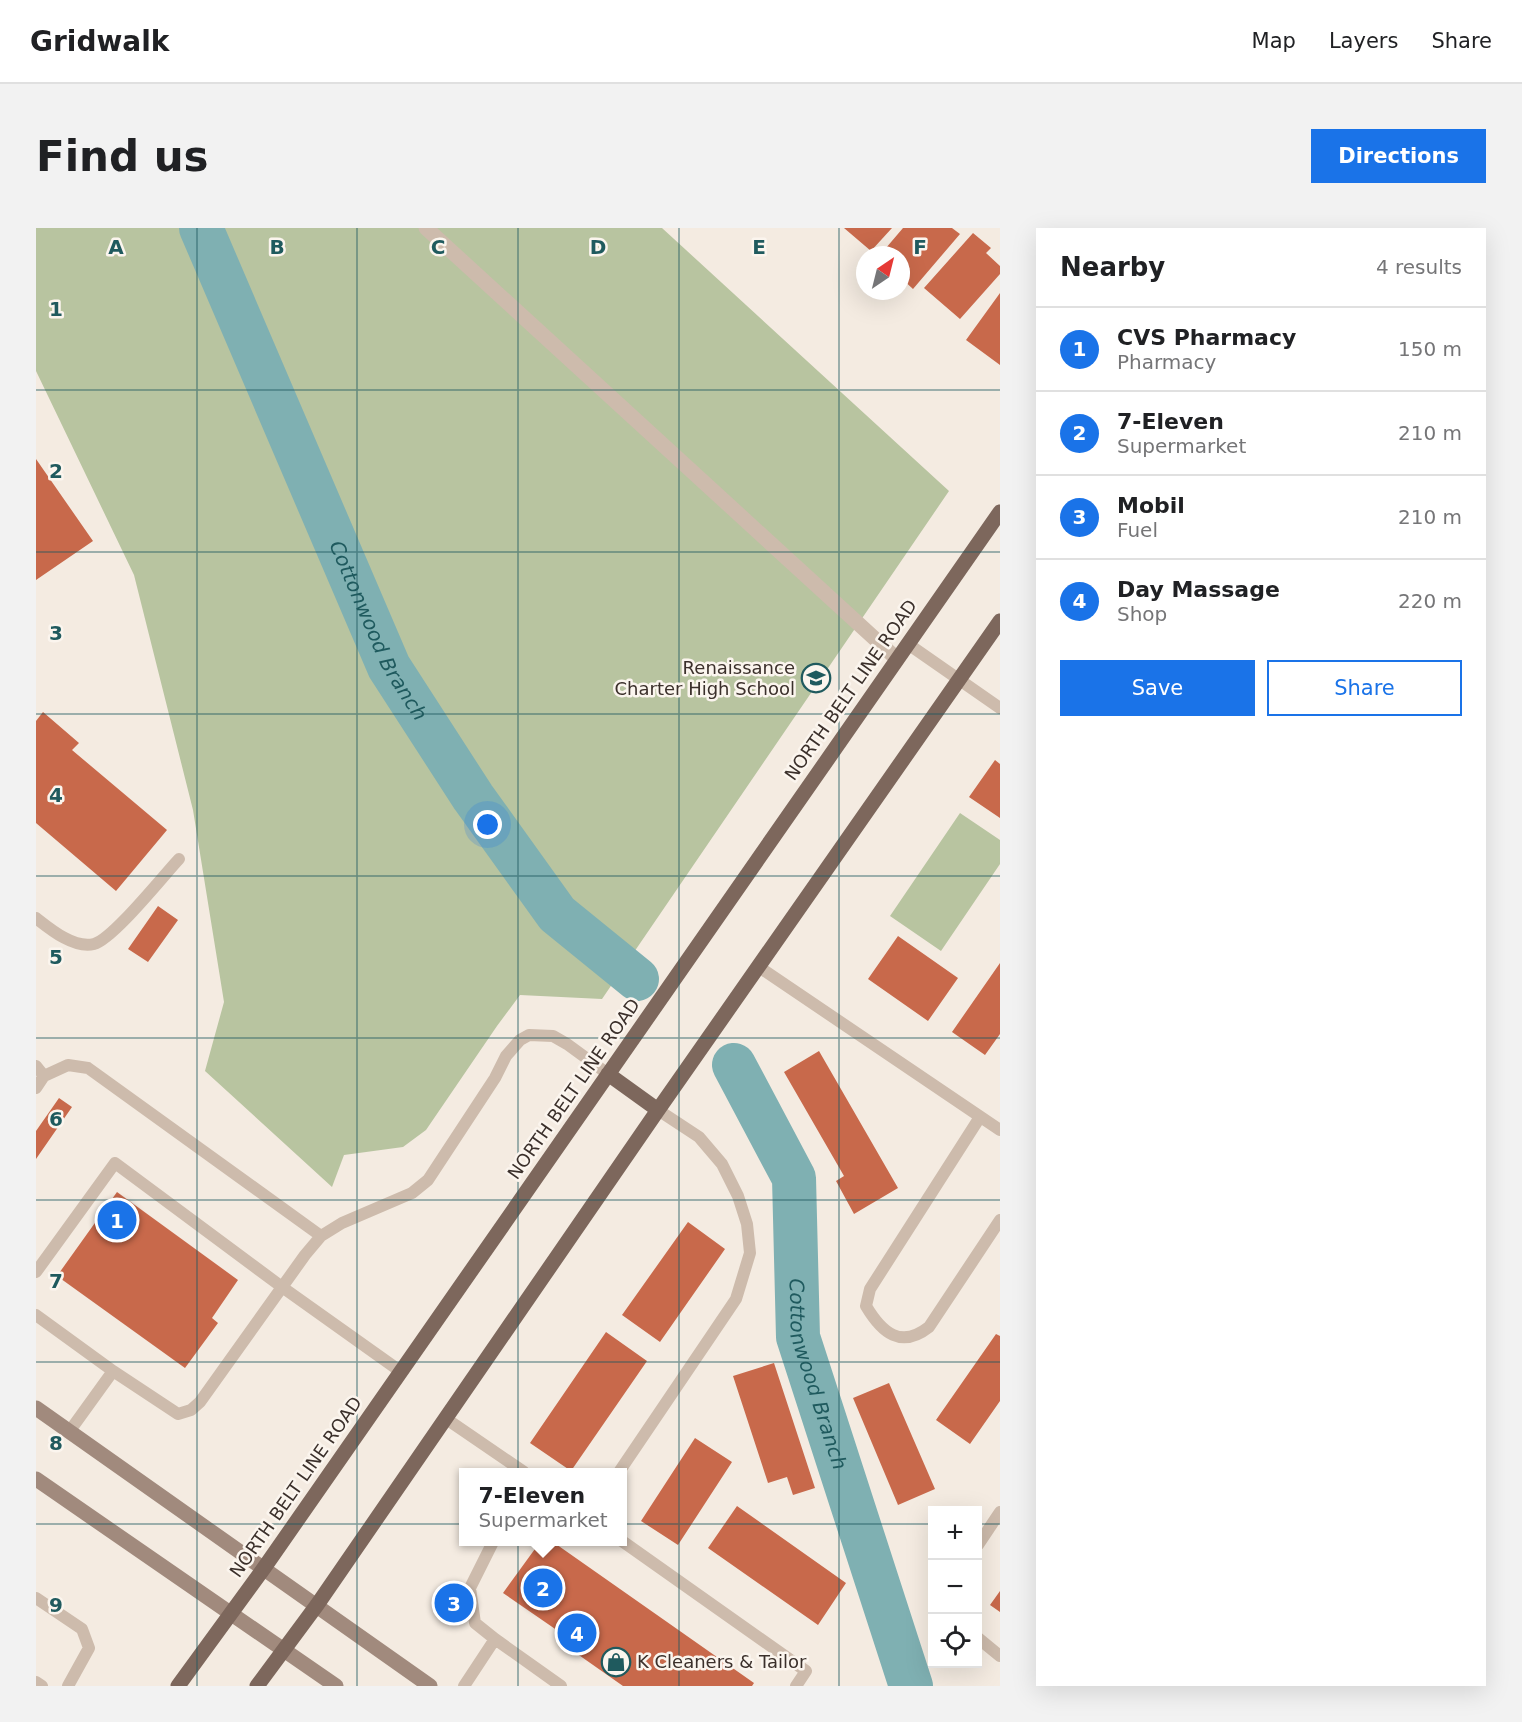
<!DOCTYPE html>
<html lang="en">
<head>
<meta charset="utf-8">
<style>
  :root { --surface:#fff; --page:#f2f2f2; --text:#202124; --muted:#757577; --line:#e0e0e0; --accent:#1a73e8 }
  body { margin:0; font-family:"DejaVu Sans",sans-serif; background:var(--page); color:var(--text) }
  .controls { position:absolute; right:18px; bottom:18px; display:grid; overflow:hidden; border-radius:0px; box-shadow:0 6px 24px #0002 }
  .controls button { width:54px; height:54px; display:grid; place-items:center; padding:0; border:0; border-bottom:2px solid var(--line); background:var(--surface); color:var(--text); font:30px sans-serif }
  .compass { position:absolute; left:820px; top:18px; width:54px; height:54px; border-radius:50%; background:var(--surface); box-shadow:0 6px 24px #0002; rotate:35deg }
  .you { position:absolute; left:452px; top:597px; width:21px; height:21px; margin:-15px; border:4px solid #fff; border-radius:50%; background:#1a73e8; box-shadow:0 0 0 9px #1a73e833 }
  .badge { display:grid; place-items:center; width:39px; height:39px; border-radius:50%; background:var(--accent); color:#fff; font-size:20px; font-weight:700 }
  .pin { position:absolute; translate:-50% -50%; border:3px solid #fff; box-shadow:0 2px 6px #0006 }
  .popup { position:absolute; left:423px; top:1240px; width:168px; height:78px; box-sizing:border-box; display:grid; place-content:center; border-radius:0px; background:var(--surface); filter:drop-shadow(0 2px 4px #0005); font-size:20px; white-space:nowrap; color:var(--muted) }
  .popup b { font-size:22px; color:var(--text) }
  .popup::after { content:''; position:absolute; left:50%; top:100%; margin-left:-12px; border:12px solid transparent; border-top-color:var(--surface) }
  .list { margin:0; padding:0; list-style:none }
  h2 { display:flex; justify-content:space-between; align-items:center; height:78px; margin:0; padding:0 24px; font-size:26px }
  h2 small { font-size:20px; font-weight:400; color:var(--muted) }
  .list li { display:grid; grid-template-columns:39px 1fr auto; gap:18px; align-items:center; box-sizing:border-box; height:84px; padding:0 24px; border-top:2px solid var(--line) }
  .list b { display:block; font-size:22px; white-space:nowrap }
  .list p { margin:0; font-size:20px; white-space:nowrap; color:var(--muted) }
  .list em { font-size:20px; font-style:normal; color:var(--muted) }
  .actions { display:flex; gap:12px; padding:18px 24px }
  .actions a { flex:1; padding:14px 0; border:2px solid var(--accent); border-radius:0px; text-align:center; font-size:21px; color:var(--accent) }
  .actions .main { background:var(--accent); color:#fff }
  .icon { flex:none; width:33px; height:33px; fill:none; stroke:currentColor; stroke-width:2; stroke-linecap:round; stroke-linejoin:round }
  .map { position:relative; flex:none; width:964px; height:1458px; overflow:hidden; border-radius:0px }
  header { display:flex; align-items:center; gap:36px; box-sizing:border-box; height:84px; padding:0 30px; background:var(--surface); border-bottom:2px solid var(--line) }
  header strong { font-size:28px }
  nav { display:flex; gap:33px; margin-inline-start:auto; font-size:21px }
  .intro { display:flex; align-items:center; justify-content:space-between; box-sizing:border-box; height:144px; padding:0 36px }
  h1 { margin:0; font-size:42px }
  .button { padding:15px 27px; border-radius:0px; background:var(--accent); color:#fff; font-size:21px; font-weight:700 }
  main { display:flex; gap:36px; padding:0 36px }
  aside { flex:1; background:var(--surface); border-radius:0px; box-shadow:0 6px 24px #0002 }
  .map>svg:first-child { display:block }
</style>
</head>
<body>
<header>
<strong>Gridwalk</strong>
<nav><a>Map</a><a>Layers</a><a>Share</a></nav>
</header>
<div class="intro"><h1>Find us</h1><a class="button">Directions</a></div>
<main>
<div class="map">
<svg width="964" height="1458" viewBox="0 0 964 1458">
  <rect width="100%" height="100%" fill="#f4ebe1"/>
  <path fill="#b8c4a0" d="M 0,0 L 626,0 L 913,263 L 566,771 L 484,767 L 461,798 L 390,902 L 367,919 L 308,927 L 296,959 L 169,843 L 188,774 L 157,582 L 98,347 L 0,143 Z
    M 924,585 L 964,612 L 964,636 L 905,723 L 854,688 Z"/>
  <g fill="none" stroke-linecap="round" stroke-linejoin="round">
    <g stroke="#7fb0b2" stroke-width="44">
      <path id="s1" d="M 165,0 L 353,439 L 437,569 L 521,686 L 601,751"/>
      <path id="s2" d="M 698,837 L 758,950 L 762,1109 L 875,1458"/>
    </g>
  </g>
  <path fill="#c8694b" d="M 808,0 L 856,0 L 835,23 Z
    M 867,0 L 916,0 L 924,6 L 877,61 L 865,50 L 865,27 L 844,27 Z
    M 937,5 L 955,20 L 950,25 L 964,38 L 964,46 L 924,91 L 888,60 Z
    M 964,65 L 964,137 L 930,112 Z
    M 0,231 L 57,313 L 0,352 Z
    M 7,484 L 43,515 L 36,522 L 131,602 L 80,663 L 0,595 L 0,493 Z
    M 959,532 L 964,536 L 964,590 L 933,569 Z
    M 122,678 L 142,692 L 112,734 L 92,721 Z
    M 862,708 L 922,750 L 892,793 L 832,751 Z
    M 964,735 L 964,806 L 949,827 L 916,804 Z
    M 783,823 L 862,960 L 818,986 L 800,953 L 808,948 L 748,844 Z
    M 23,870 L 36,879 L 0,931 L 0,903 Z
    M 81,964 L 202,1052 L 176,1090 L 182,1095 L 149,1140 L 21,1048 Z
    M 652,994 L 689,1021 L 624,1114 L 586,1087 Z
    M 570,1104 L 611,1133 L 535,1243 L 494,1215 Z
    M 960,1106 L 964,1108 L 964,1173 L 934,1216 L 900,1192 Z
    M 738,1135 L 779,1260 L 757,1267 L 751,1249 L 732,1255 L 697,1148 Z
    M 853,1155 L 899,1261 L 862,1277 L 817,1170 Z
    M 659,1210 L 696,1234 L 642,1317 L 605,1293 Z
    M 701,1278 L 810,1355 L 782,1397 L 672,1320 Z
    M 504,1314 L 517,1314 L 718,1455 L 716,1458 L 587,1458 L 520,1411 L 525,1405 L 467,1365 Z
    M 429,1356 L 433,1391 L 407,1394 L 403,1359 Z
    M 964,1363 L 964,1384 L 954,1377 Z"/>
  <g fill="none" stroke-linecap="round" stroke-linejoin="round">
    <path stroke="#cdbbac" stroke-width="12" d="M 872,416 L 964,480
      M 0,690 C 14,701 38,721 58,716 C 77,711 127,648 143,631
      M 723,739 L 964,902
      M 0,838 L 8,848
      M 0,860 L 8,848 L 32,837 L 52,840 L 285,1008
      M 944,889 L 834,1061 L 830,1078 C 846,1105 865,1121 893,1099 L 964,992
      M 0,1044 L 79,935 L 246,1059 L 364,1143
      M 0,1087 L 77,1143
      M 409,1190 L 488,1244
      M 33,1204 L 77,1143 L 142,1186 L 155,1182 L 164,1174 L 269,1027 L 285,1008 L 306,995 L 376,965 L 392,952 L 459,850 L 470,828 L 484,812 L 493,807 L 517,808 L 531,816 L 572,846
      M 583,1244 L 700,1071 L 714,1025 L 711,996 L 702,968 L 686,936 L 663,909 L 622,882
      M 586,1313 L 770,1443 L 760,1458
      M 942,1317 L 964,1284
      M 0,1370 L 46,1401 L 53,1420 L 32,1458
      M 942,1410 L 964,1428
      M 459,1411 L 525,1458
      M 0,1454 L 6,1458
      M 428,1458 L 459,1411 L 439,1395 L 434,1360 L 457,1314"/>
    <path stroke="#cdbbac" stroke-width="15" d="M 390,0 L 861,431"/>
    <path stroke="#a18a7d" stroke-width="15" d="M 0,1180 L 394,1458
      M 0,1251 L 300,1458"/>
    <path stroke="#7d675c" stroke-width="15" d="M 572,846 L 622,882
      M 142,1458 L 228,1340 L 964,284
      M 221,1458 L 281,1377 L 622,882 L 964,393"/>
  </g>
  <path fill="none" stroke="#1f5a5e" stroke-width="1.5" stroke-opacity="0.55" d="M 161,0 L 161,1458M 321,0 L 321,1458M 482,0 L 482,1458M 643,0 L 643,1458M 803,0 L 803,1458M 0,162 L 964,162M 0,324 L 964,324M 0,486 L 964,486M 0,648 L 964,648M 0,810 L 964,810M 0,972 L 964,972M 0,1134 L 964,1134M 0,1296 L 896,1296M 942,1296 L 964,1296"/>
  <defs>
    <g id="school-ring" transform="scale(1.5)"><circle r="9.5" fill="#fbf5ee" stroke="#1f5a5e" stroke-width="1.5"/><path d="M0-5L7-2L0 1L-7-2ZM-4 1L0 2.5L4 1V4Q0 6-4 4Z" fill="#1f5a5e"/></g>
    <g id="shop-ring" transform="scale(1.5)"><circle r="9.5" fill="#fbf5ee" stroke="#1f5a5e" stroke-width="1.5"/><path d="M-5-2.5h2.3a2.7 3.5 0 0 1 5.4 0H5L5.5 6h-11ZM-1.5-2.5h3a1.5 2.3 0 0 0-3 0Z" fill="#1f5a5e"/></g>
  </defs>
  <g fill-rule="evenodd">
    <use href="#school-ring" x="780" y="450"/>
    <use href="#shop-ring" x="580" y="1434"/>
  </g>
  <g text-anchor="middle" stroke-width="5" stroke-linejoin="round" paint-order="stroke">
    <g font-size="18" fill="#3b302b" stroke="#fbf5ee" text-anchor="end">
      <text x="759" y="446">Renaissance<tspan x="759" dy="21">Charter High School</tspan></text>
      <text x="601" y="1440" text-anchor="start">K Cleaners &amp; Tailor</text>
    </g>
    <g font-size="18" fill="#3b302b" stroke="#fbf5ee">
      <text transform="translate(815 462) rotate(-55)" y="6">NORTH BELT LINE ROAD</text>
      <text transform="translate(538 861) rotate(-55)" y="6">NORTH BELT LINE ROAD</text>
      <text transform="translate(260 1259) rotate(-55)" y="6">NORTH BELT LINE ROAD</text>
    </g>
    <g font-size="20" font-style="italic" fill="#1f5a5e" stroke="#fbf5ee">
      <text dy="7" stroke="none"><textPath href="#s1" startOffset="440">Cottonwood Branch</textPath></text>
      <text dy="7" stroke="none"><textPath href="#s2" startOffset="327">Cottonwood Branch</textPath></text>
    </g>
  </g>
  <g font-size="20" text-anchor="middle" font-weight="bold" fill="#1f5a5e" stroke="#fbf5ee" stroke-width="5" stroke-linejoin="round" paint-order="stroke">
    <text x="80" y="26">A</text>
    <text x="241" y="26">B</text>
    <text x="402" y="26">C</text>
    <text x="562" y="26">D</text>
    <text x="723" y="26">E</text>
    <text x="884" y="26">F</text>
    <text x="20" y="88">1</text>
    <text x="20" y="250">2</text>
    <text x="20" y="412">3</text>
    <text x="20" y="574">4</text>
    <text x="20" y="736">5</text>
    <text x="20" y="898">6</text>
    <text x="20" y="1060">7</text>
    <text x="20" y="1222">8</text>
    <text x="20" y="1384">9</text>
  </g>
</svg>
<div class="controls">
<button>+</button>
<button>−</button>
<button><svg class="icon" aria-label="locate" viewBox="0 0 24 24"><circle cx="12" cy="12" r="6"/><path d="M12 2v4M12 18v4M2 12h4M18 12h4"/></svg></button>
</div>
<svg class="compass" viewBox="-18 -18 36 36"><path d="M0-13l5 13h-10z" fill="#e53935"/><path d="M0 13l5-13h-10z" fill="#757577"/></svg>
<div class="you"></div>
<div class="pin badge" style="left:81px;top:992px">1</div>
<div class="pin badge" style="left:507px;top:1360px">2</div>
<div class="popup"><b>7-Eleven</b>Supermarket</div>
<div class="pin badge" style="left:418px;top:1375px">3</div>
<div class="pin badge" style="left:541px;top:1405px">4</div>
</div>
<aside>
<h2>Nearby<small>4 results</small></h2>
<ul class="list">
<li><span class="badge">1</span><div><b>CVS Pharmacy</b><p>Pharmacy</p></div><em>150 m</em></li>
<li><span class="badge">2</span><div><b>7-Eleven</b><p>Supermarket</p></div><em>210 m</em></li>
<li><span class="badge">3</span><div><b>Mobil</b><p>Fuel</p></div><em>210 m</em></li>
<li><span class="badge">4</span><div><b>Day Massage</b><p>Shop</p></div><em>220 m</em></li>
</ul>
<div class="actions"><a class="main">Save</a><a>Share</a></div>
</aside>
</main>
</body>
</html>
